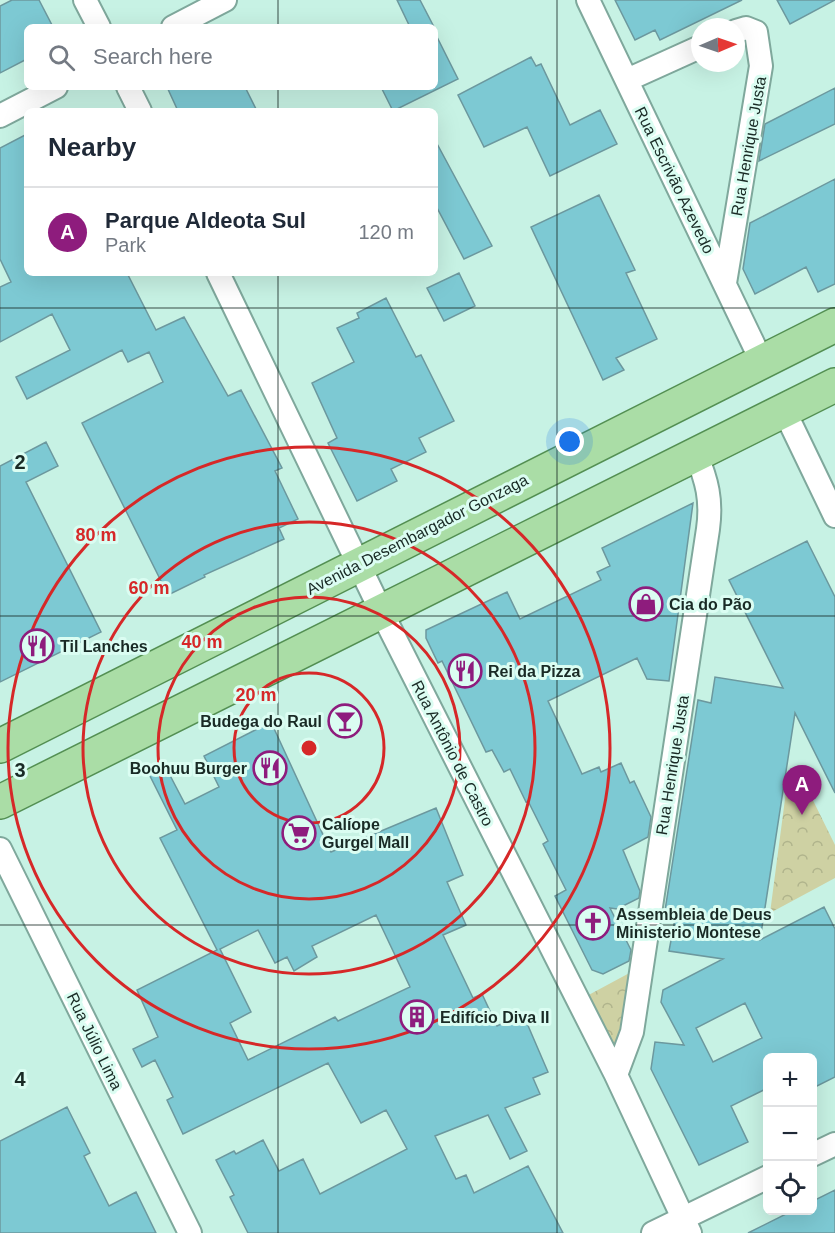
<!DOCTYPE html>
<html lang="en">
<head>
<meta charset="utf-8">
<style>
  :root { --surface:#fff; --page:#f6f6f7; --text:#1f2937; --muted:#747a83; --line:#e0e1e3; --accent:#8e1c7d }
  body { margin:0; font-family:Helvetica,sans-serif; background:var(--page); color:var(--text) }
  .controls { position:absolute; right:18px; bottom:18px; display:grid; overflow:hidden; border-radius:9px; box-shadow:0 6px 24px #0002 }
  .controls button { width:54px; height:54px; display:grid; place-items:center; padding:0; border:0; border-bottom:2px solid var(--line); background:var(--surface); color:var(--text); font:30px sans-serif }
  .compass { position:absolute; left:691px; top:18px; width:54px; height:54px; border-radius:50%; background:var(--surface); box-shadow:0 6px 24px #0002; rotate:88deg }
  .you { position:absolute; left:570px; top:442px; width:21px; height:21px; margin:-15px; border:4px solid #fff; border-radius:50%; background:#1a73e8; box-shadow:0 0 0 9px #1a73e833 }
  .badge { display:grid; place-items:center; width:39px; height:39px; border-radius:50%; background:var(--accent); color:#fff; font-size:20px; font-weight:700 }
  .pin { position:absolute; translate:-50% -50px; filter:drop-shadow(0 2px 3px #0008) }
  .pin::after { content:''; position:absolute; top:32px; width:21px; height:18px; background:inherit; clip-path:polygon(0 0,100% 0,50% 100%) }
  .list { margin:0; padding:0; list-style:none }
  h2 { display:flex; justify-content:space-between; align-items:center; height:78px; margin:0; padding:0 24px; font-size:26px }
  h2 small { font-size:20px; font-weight:400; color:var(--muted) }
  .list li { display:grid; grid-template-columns:39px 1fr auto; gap:18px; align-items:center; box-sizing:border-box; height:90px; padding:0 24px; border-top:2px solid var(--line) }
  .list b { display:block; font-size:22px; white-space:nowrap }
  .list p { margin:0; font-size:20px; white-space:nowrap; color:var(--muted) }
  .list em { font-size:20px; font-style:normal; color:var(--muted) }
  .icon { flex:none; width:33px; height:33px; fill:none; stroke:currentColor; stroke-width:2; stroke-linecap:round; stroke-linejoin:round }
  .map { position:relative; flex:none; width:835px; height:1233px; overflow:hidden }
  .search { position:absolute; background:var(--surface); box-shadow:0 6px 24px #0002; left:24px; top:24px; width:414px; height:66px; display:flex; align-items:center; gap:15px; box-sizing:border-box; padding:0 21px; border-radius:9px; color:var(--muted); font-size:22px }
  .panel { position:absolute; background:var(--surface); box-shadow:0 6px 24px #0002; left:24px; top:108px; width:414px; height:168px; border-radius:9px }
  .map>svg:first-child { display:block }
</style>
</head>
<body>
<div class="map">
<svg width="835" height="1233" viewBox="0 0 835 1233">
  <defs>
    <pattern id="park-crowns" width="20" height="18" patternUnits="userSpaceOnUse" patternTransform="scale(1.5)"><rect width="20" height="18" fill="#ced1a3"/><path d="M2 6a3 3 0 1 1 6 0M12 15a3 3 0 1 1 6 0" fill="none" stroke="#b0b48c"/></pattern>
  </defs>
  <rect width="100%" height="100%" fill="#c7f2e4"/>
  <path fill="url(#park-crowns)" d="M 800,774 L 835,845 L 835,878 L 770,913 L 787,784 Z
    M 635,970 L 623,1030 L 612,1058 L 583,998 Z"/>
  <path fill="#7dc9d3" stroke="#6c989e" stroke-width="1.5" fill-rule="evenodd" d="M 12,0 L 39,0 L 53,27 L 27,27 L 27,59 L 0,73 L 0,6 Z
    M 397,0 L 420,0 L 434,27 L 410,27 Z
    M 615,0 L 742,0 L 660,40 L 655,30 L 635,40 Z
    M 777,0 L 835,0 L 790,24 Z
    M 435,33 L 458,79 L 393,111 L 381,87 L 435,87 Z
    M 531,57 L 536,66 L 541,64 L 570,125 L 600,110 L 617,144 L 550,176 L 527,127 L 484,147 L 458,95 Z
    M 167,87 L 245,87 L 257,111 L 178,111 Z
    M 835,88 L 835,124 L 759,161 L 765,124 Z
    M 27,134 L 27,273 L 127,273 L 156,330 L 184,317 L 228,396 L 241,390 L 282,468 L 275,471 L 298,519 L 279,528 L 284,539 L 204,575 L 205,577 L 168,595 L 82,423 L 163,382 L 149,352 L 128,362 L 122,350 L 27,399 L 16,377 L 70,350 L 52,314 L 0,342 L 0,287 L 11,282 L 0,259 L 0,148 Z
    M 435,140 L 492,246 L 464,259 L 435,204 Z
    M 835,179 L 835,284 L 818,292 L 806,267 L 755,294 L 743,269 L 750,223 Z
    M 599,195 L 635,270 L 626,273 L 657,339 L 616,358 L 624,370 L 603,380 L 531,227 Z
    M 459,273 L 475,306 L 444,321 L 427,288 Z
    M 386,298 L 416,357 L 421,355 L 454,421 L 419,438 L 426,452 L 391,469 L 397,481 L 357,501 L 328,443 L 337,438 L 312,383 L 354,362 L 337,328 L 359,318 L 357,313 Z
    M 46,442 L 58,466 L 26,482 L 101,632 L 0,682 L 0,466 Z
    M 693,503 L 669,681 L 647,679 L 637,658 L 548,701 L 582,774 L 599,767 L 601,772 L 621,763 L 630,783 L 634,781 L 651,817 L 648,837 L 623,850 L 640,891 L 639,898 L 617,909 L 610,908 L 631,950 L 629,961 L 603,974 L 592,970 L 555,896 L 566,890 L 543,844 L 548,841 L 528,801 L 526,802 L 510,769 L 504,772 L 492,750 L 486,752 L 442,661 L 438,663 L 426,638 L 426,630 L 507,592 L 520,619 L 601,580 L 597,572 L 610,566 L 602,548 Z
    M 807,541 L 835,597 L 835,793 L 795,713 L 760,940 L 824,907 L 835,929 L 835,1077 L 813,1088 L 813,1058 L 768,1058 L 768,1088 L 731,1106 L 748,1142 L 699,1165 L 651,1069 L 655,1042 L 684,1045 L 661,1002 L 663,990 L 723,959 L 669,951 L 675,919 L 664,917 L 698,700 L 711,703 L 715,677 L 783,688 L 729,580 ZM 745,1003 L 762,1038 L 713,1062 L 696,1028 Z
    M 271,722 L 331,852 L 436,808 L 463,875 L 447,882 L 466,925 L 443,935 L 473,998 L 482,994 L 497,1026 L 523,1014 L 548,1072 L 533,1078 L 540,1094 L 505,1108 L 527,1151 L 510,1159 L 488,1115 L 435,1136 L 456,1179 L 466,1175 L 474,1193 L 528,1166 L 563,1233 L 248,1233 L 230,1197 L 234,1195 L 216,1160 L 234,1151 L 236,1154 L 263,1140 L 279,1171 L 303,1159 L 320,1194 L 407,1149 L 386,1110 L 361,1123 L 328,1063 L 183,1134 L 167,1100 L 173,1097 L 155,1060 L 142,1067 L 133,1049 L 158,1037 L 137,990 L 217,950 L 160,838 L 177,830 L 148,772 L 164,764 L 185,804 L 219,787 L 204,756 ZM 376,915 L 410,987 L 338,1021 L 335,1017 L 248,1060 L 230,1023 L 251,1012 L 220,949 L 258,930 L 275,963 L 287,957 L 294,971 L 317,957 L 312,946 Z
    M 67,1107 L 90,1153 L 84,1156 L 109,1206 L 136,1192 L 156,1233 L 0,1233 L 0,1141 Z
    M 835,1190 L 835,1233 L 748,1233 L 794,1210 L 813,1210 L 813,1201 Z"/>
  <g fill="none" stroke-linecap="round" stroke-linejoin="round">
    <g stroke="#7fa89c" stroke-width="26">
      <path id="street" d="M 85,0 L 99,27
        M 588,0 L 761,360
        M 173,27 L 225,0
        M 627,80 L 700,47
        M 128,87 L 140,111
        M 0,116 L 56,87
        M 218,273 L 382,613 L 616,1075 L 690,1233
        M 725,283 L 761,66 L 756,32 L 746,28 L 736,31
        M 784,410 L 835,516
        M 0,849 L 190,1233
        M 616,1075 L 632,1032 L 708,529 C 712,500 707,481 696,454
        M 812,1155 L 835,1144
        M 653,1233 L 768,1177"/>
    </g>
    <g stroke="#538f52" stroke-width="36">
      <path id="primary" d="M 0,746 L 835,325
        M 0,802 L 835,385"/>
    </g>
    <use href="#street" stroke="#fff" stroke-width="22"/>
    <use href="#primary" stroke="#aadda6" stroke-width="33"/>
  </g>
  <path fill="none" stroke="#192a25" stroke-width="1.5" stroke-opacity="0.55" d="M 278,0 L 278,27M 557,0 L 557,1233M 278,87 L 278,111M 278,273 L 278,1233M 0,308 L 835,308M 0,616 L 835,616M 0,925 L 835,925"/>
  <g fill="none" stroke="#d62828" stroke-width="3">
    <circle cx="309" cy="748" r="75"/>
    <circle cx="309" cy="748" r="151"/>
    <circle cx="309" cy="748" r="226"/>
    <circle cx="309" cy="748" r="301"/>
  </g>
  <defs>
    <g id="shop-ring" transform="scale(1.725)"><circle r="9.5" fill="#dbfdf2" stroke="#8e1c7d" stroke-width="1.5"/><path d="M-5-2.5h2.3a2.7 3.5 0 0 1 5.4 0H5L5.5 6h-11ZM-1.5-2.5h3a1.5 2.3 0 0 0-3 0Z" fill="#8e1c7d"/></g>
    <g id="restaurant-ring" transform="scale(1.725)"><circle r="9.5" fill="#dbfdf2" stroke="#8e1c7d" stroke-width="1.5"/><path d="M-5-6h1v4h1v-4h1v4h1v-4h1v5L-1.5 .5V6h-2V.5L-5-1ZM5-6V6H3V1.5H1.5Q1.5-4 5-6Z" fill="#8e1c7d"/></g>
    <g id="bar-ring" transform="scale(1.725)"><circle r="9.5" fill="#dbfdf2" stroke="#8e1c7d" stroke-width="1.5"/><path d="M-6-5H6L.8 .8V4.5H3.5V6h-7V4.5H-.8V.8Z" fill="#8e1c7d"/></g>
    <g id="supermarket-ring" transform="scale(1.725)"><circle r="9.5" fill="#dbfdf2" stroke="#8e1c7d" stroke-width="1.5"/><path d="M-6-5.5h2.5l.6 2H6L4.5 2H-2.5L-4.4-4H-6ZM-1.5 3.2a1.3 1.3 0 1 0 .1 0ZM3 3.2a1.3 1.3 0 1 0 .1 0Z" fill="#8e1c7d"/></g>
    <g id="church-ring" transform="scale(1.725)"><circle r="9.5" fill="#dbfdf2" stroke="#8e1c7d" stroke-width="1.5"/><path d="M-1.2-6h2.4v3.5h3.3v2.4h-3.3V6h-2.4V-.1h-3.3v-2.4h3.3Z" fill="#8e1c7d"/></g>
    <g id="building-ring" transform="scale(1.725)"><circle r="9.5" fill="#dbfdf2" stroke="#8e1c7d" stroke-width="1.5"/><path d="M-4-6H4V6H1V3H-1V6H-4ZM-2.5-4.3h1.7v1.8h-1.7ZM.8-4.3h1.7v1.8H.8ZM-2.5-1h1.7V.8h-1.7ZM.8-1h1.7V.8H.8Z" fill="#8e1c7d"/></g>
  </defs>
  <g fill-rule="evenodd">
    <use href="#shop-ring" x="646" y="604"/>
    <use href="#restaurant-ring" x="37" y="646"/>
    <use href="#restaurant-ring" x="465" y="671"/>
    <use href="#bar-ring" x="345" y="721"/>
    <use href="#restaurant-ring" x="270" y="768"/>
    <use href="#supermarket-ring" x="299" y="833"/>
    <use href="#church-ring" x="593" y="923"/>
    <use href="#building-ring" x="417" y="1017"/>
  </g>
  <g text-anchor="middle" stroke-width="6" stroke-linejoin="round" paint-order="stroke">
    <g font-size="16" fill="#192a25" stroke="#dbfdf2">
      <text transform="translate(748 146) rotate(-80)" y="6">Rua Henrique Justa</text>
      <text transform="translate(675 180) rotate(64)" y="6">Rua Escrivão Azevedo</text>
      <text transform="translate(417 534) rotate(-27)" y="6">Avenida Desembargador Gonzaga</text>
      <text transform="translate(453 753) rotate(63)" y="6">Rua Antônio de Castro</text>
      <text transform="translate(672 765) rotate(-81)" y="6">Rua Henrique Justa</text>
      <text transform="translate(95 1041) rotate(64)" y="6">Rua Júlio Lima</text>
    </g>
    <g font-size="16" font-weight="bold" fill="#192a25" stroke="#dbfdf2" text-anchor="start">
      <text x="669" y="610">Cia do Pão</text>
      <text x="60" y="652">Til Lanches</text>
      <text x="488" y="677">Rei da Pizza</text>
      <text x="322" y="727" text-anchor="end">Budega do Raul</text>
      <text x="247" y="774" text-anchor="end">Boohuu Burger</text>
      <text x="322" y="830">Calíope<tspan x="322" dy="18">Gurgel Mall</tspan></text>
      <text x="616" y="920">Assembleia de Deus<tspan x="616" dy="18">Ministerio Montese</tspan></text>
      <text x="440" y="1023">Edifício Diva II</text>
    </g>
  </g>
  <g font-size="20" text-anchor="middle" font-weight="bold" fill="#192a25" stroke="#dbfdf2" stroke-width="6" stroke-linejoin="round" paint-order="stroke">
    <text x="20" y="469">2</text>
    <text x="20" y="777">3</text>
    <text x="20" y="1086">4</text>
  </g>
  <circle cx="309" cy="748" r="9" fill="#d62828" stroke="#dbfdf2" stroke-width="3"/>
  <g font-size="18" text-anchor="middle" font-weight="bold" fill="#d62828" stroke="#dbfdf2" stroke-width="6" stroke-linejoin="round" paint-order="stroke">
    <text x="96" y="541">80 m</text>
    <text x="149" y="594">60 m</text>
    <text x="202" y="648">40 m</text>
    <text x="256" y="701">20 m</text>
  </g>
</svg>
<div class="controls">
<button>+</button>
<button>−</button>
<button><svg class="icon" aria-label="locate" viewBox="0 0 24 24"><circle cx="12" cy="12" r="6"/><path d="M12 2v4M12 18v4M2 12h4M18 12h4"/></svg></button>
</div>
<svg class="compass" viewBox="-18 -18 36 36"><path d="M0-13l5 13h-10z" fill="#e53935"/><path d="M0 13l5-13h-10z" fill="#747a83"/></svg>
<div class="you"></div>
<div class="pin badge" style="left:802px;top:815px">A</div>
<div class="search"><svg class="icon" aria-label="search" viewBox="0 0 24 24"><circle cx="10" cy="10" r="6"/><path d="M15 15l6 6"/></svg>Search here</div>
<section class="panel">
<h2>Nearby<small></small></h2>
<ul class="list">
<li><span class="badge">A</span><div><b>Parque Aldeota Sul</b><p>Park</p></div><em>120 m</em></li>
</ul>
</section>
</div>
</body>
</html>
